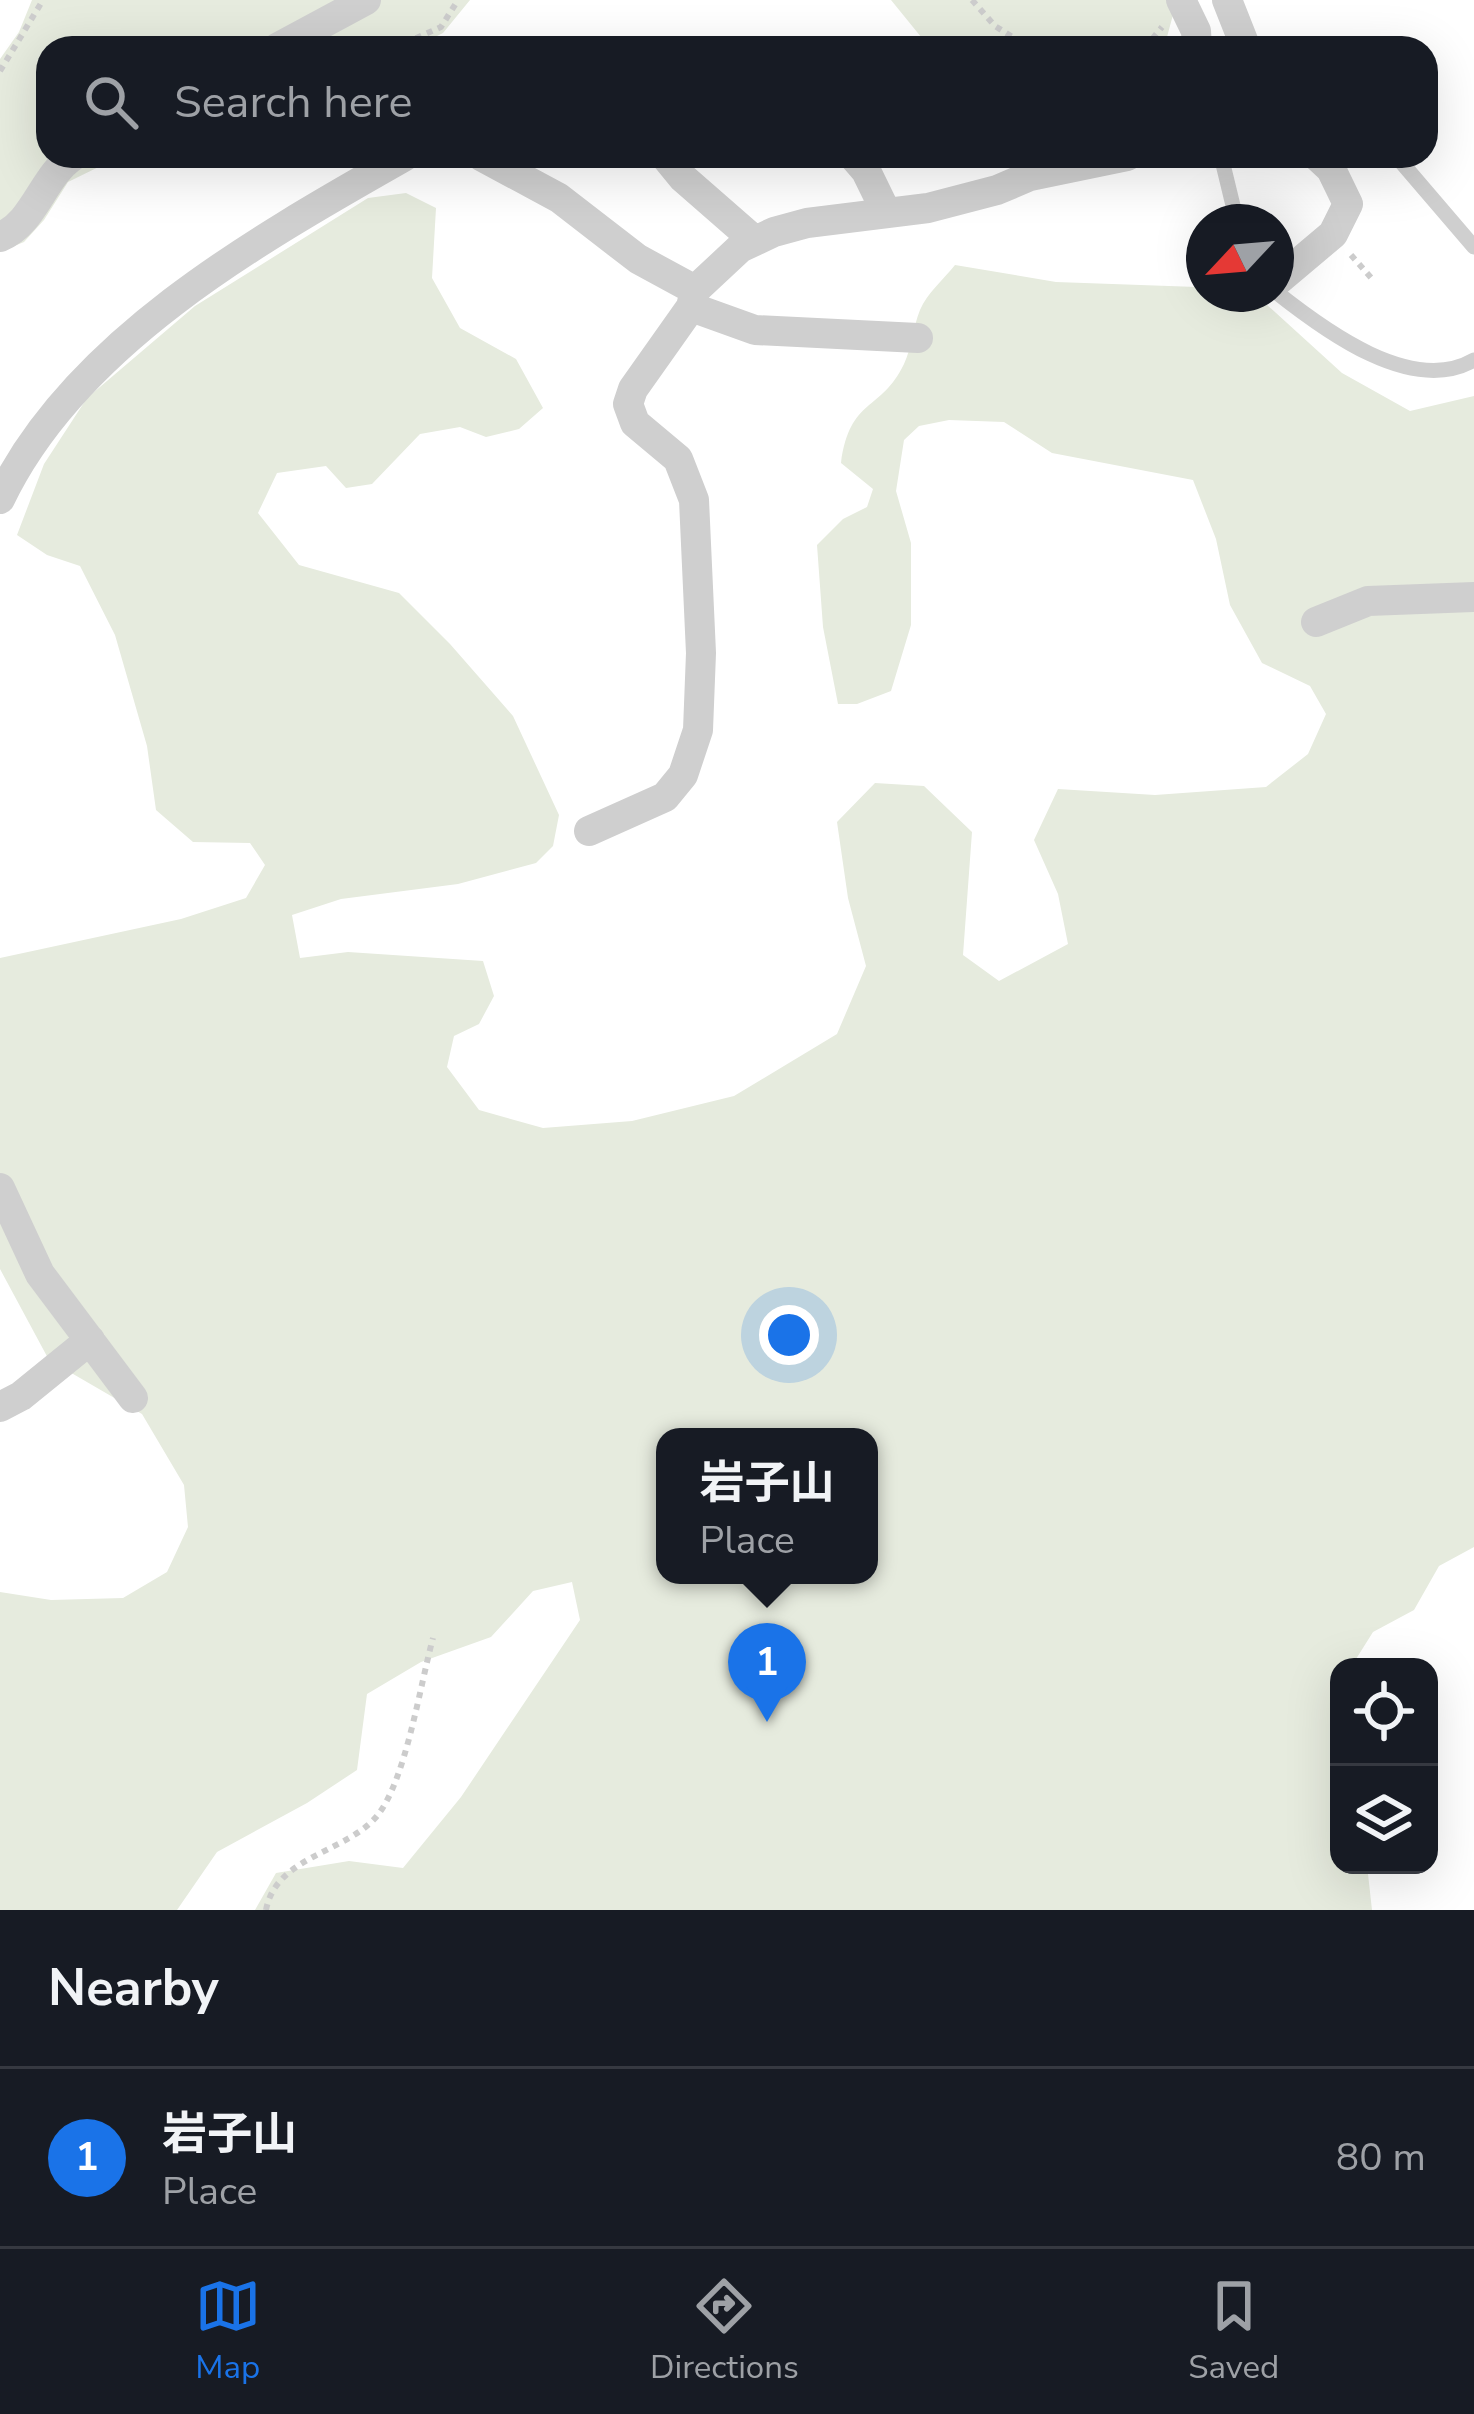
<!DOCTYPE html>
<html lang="en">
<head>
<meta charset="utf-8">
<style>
  :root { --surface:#171b24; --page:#20242c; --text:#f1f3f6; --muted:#9ea1a6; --line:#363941; --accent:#1a73e8 }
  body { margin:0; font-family:"Nunito Sans","Noto Sans JP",sans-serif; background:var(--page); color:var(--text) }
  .controls { position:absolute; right:36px; bottom:36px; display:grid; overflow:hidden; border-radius:24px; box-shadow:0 12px 48px #0002 }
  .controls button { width:108px; height:108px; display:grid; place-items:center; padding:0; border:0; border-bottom:3px solid var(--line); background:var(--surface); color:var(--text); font:60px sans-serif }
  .compass { position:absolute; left:1186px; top:204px; width:108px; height:108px; border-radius:50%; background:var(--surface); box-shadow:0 12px 48px #0002; rotate:244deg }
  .you { position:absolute; left:789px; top:1335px; width:42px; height:42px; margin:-30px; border:9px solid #fff; border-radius:50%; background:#1a73e8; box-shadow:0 0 0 18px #1a73e833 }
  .badge { display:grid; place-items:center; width:78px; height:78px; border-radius:50%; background:var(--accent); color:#fff; font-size:39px; font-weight:700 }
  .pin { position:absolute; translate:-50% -99px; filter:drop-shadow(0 3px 6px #0008) }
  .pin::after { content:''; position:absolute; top:63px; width:42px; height:36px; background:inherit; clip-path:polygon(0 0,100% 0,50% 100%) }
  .popup { position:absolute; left:656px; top:1428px; width:222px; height:156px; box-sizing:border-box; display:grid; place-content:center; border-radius:24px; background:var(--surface); filter:drop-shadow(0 3px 9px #0005); font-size:39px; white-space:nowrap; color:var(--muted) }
  .popup b { font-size:45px; color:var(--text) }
  .popup::after { content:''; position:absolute; left:50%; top:100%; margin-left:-24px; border:24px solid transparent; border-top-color:var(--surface) }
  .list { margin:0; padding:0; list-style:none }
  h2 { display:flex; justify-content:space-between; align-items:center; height:156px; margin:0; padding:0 48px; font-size:51px }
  h2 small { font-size:39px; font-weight:400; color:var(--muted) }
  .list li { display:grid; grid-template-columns:78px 1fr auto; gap:36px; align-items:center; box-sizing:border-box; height:180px; padding:0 48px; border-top:3px solid var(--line) }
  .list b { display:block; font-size:45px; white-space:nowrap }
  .list p { margin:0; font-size:39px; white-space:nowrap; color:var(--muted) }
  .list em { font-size:39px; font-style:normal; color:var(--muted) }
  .icon { flex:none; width:66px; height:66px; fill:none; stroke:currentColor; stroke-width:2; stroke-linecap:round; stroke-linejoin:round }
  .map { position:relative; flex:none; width:1474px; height:1910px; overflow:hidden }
  .search { position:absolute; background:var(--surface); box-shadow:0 12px 48px #0002; left:36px; right:36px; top:36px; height:132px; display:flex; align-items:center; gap:30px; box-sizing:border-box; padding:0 42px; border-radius:36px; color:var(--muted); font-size:45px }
  .sheet { height:336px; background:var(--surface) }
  nav { display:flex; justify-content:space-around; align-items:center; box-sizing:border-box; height:168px; border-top:3px solid var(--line); background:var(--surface); font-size:33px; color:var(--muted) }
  nav a { display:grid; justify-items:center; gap:6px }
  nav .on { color:var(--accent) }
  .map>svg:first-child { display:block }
</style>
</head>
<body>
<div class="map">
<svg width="1474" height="1910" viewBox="0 0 1474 1910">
  <rect width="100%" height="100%" fill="#fff"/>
  <path fill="#e6ebde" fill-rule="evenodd" d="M 32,0 L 470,0 L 443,33 L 413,48 L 48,48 L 48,156 L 121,156 L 68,182 L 44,220 L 24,242 L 0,252 L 0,59 L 19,32 Z
    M 891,0 L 1177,0 L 1164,48 L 930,48 Z
    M 406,193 L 436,208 L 432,278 L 460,328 L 516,359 L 543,408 L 519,429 L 486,437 L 460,427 L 420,434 L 372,484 L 346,488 L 326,466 L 277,473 L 258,513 L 299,565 L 399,593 L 450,644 L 513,716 L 559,815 L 553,846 L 536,863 L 458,884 L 341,899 L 292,915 L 300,958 L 348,952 L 483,961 L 494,996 L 479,1024 L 454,1036 L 447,1067 L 479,1110 L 543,1128 L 632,1121 L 734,1096 L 837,1034 L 866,966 L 848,898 L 837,822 L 875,783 L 924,786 L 972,832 L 963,955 L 999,981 L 1068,944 L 1058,894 L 1034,840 L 1058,789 L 1155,795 L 1266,787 L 1308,754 L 1326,714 L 1310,686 L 1262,663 L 1230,605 L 1216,539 L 1193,480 L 1052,453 L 1004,422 L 949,420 L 919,426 L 904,440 L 896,491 L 911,543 L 911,625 L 891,691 L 857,704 L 838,704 L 823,627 L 817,545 L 843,519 L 867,507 L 873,489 L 841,463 C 850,397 881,412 904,364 C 912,347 913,327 920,310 C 927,293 944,279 955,265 L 1056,282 L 1197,287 L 1204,282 L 1204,294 L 1255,294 L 1342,373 L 1410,411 L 1474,396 L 1474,1547 L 1439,1566 L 1414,1610 L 1373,1632 L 1351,1667 L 1339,1667 L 1335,1692 L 1339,1865 L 1367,1865 L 1372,1910 L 255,1910 L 276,1873 L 349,1861 L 403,1868 L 461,1797 L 580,1620 L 572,1582 L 533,1591 L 491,1637 L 421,1662 L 367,1694 L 357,1770 L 307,1803 L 217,1852 L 177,1910 L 0,1910 L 0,1592 L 51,1600 L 123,1598 L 167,1572 L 188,1527 L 184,1485 L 142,1414 L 49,1360 L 0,1269 L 0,958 L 181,919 L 246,898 L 265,865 L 250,843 L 193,842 L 156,810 L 147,746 L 115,635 L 80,566 L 47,555 L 17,535 L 44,464 L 87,398 L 195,306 L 368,198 ZM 665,1437 L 869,1437 L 869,1575 L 665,1575 Z"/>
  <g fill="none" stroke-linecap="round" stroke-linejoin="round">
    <path stroke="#ccc" stroke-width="6" stroke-dasharray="6 6" stroke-linecap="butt" d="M 972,0 L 995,26 L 1030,48
      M 394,48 L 441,27 L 458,0
      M 1145,48 L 1162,27
      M 0,71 L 43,0
      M 1351,255 L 1374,281
      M 266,1910 C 276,1856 346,1853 377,1816 C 406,1780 420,1685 433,1638"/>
    <path stroke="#cfcfcf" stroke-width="15" d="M 1221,156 L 1237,222
      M 1396,156 L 1474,247
      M 1276,292 C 1324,330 1412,396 1474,360"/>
    <path stroke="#cfcfcf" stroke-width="30" d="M 1181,0 L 1196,31 L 1197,48
      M 1227,0 L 1246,48
      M 277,48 L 366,0
      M 481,156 L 559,198 L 638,259 L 695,290 L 740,248 L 774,232 L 807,223 L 928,208 L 997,190 L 1030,176 L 1127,156
      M 665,156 L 683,178 L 754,240
      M 853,156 L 866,171 L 886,212
      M 0,237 C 35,223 42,177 73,156
      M 1276,282 L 1333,234 L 1348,204 L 1331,169 L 1317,156
      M 691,307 L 755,330 L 918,338
      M 0,499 C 75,342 259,239 405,156
      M 1316,622 L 1368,601 L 1474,597
      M 589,831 L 665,797 L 683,775 L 698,730 L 701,653 L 694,500 L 678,459 L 635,423 L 628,404 L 633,389 L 691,307 L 695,290
      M 0,1188 L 40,1274 L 133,1398
      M 0,1407 L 21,1396 L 90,1340"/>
  </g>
</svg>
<div class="controls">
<button><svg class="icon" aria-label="locate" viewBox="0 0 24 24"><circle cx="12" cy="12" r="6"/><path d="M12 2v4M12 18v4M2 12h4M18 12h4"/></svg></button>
<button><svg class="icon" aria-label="layers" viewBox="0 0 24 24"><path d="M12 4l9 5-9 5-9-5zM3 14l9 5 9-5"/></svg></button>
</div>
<svg class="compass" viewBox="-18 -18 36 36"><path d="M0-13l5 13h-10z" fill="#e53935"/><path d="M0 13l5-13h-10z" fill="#9ea1a6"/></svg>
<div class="you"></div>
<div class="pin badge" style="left:767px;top:1722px">1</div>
<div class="popup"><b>岩子山</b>Place</div>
<div class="search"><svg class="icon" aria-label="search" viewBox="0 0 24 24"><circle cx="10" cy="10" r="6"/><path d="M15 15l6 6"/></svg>Search here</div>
</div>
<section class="sheet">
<h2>Nearby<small></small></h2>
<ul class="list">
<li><span class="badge">1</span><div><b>岩子山</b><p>Place</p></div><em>80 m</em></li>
</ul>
</section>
<nav>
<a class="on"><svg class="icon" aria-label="map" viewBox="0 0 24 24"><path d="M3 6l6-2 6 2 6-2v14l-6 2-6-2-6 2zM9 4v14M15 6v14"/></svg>Map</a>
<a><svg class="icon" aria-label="directions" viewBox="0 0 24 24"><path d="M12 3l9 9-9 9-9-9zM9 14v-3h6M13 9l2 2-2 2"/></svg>Directions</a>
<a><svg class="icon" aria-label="saved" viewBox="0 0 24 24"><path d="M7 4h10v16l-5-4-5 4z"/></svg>Saved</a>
</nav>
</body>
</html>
